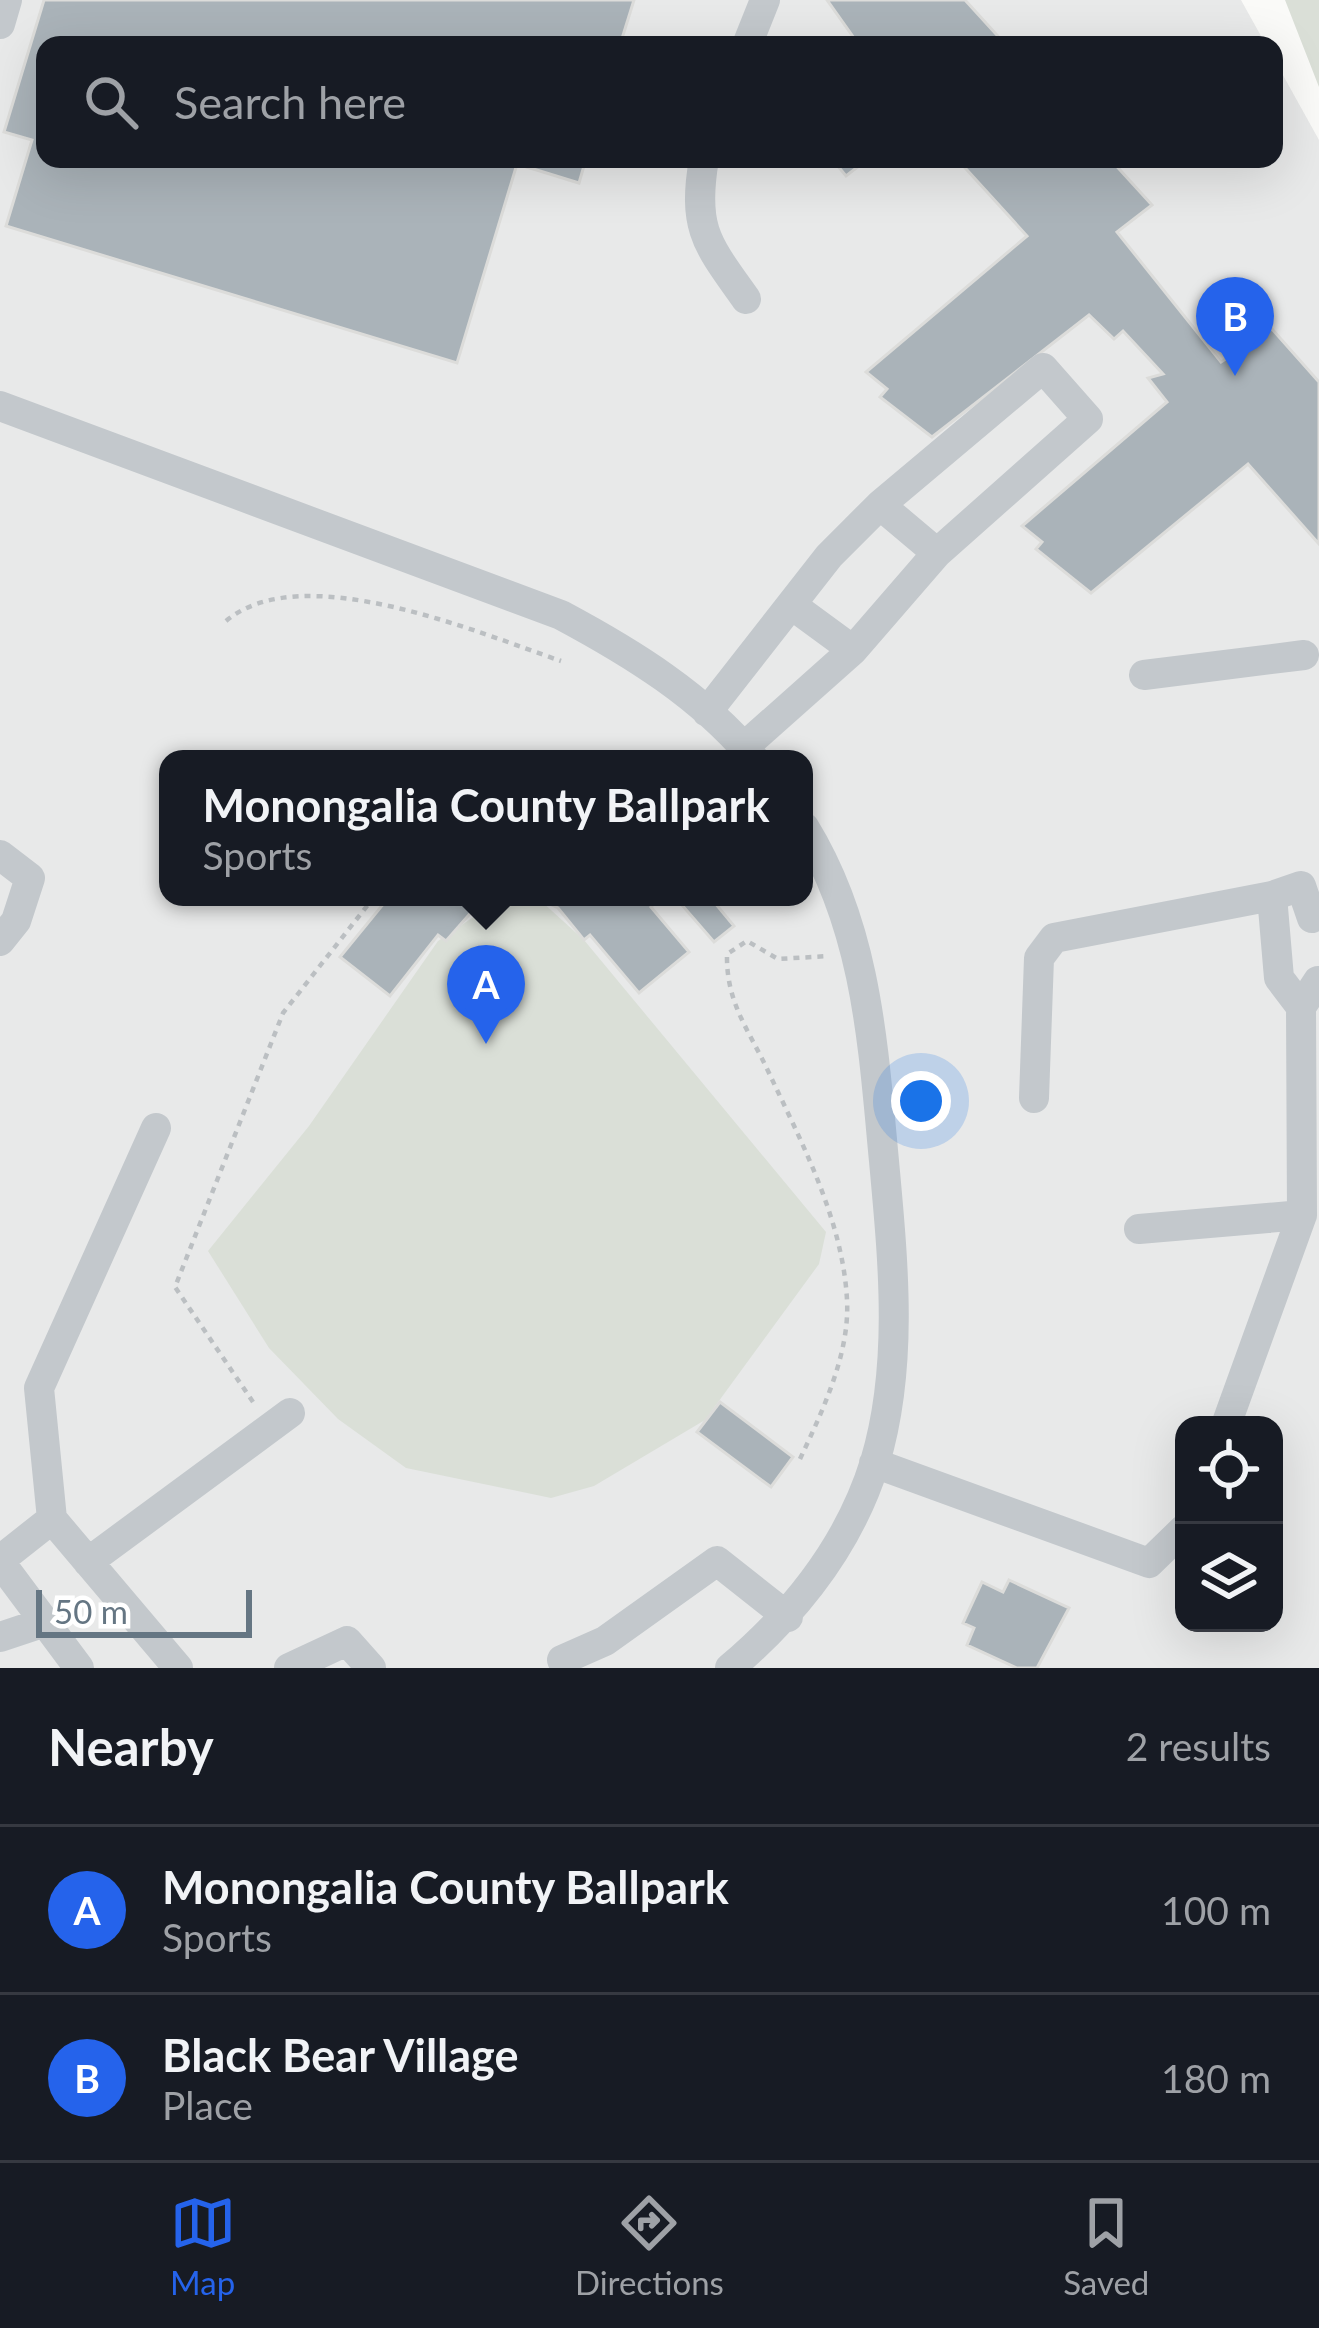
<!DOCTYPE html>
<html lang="en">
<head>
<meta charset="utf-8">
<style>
  :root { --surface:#171b24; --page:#242831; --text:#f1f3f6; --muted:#9ea1a6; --line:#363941; --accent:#2563eb }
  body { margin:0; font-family:Lato,sans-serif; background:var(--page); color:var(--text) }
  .controls { position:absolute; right:36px; bottom:36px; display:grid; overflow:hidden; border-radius:24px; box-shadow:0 12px 48px #0002 }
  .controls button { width:108px; height:108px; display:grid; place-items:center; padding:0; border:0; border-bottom:3px solid var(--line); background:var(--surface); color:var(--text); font:60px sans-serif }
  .scale { position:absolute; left:36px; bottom:30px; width:216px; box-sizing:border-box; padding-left:12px; border:6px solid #657683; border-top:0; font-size:33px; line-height:42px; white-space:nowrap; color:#657683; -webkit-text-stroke:9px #fff; paint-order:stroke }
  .you { position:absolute; left:921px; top:1101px; width:42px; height:42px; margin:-30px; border:9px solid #fff; border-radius:50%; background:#1a73e8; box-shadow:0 0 0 18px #1a73e833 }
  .badge { display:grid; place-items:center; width:78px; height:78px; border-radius:50%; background:var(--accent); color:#fff; font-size:39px; font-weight:700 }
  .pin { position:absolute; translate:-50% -99px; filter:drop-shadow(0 3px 6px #0008) }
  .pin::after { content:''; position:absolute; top:63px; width:42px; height:36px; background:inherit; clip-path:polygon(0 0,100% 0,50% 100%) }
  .popup { position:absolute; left:159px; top:750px; width:654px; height:156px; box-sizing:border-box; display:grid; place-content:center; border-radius:24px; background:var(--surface); filter:drop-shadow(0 3px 9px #0005); font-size:39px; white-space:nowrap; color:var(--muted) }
  .popup b { font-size:45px; color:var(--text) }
  .popup::after { content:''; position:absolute; left:50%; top:100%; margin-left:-24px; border:24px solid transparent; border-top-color:var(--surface) }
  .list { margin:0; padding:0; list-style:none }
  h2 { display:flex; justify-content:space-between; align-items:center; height:156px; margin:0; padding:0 48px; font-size:51px }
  h2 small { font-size:39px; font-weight:400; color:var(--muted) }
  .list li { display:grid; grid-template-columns:78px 1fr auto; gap:36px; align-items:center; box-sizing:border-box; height:168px; padding:0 48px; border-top:3px solid var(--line) }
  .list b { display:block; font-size:45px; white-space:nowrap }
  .list p { margin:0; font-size:39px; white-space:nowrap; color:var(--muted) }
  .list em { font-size:39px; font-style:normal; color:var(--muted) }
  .icon { flex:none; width:66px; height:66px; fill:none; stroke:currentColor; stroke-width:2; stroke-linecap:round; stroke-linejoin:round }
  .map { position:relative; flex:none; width:1319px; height:1668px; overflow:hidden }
  .search { position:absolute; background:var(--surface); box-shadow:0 12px 48px #0002; left:36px; right:36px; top:36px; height:132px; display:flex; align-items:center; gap:30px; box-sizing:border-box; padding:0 42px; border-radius:24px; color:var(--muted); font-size:45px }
  .sheet { height:492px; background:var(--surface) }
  nav { display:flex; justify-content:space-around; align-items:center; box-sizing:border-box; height:168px; border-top:3px solid var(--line); background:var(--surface); font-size:33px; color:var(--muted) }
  nav a { display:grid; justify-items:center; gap:6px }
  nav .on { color:var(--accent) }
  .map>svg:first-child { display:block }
</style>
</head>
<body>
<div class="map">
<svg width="1319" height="1668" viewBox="0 0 1319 1668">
  <rect width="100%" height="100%" fill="#fafaf8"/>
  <path fill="#e8e9e9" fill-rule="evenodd" d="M 0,0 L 1241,0 L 1266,45 L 45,45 L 45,159 L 1274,159 L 1274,59 L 1319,140 L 1319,1668 L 0,1668 ZM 168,759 L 804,759 L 804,897 L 168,897 ZM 1184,1425 L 1274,1425 L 1274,1623 L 1184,1623 Z"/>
  <path fill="#dadfd7" d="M 1285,0 L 1319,0 L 1319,87 Z
    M 541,901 L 584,940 L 826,1232 L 819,1264 L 705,1420 L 594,1486 L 551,1498 L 406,1468 L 338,1419 L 269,1348 L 208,1251 L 309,1126 L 438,941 L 494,903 Z"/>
  <path fill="#aab3b9" stroke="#dcdcda" stroke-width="3" d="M 44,0 L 634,0 L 620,45 L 45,45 L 45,159 L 586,159 L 579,183 L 517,164 L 457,363 L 6,226 L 32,140 L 4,132 Z
    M 827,0 L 965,0 L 1006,45 L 859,45 Z
    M 832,159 L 868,159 L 846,176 Z
    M 957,159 L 1110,159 L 1152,205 L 1117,232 L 1221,362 L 1272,329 L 1319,382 L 1319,544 L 1248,464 L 1091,593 L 1036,549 L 1042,542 L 1022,526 L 1167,402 L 1148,378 L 1163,374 L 1123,331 L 1114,339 L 1089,315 L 932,437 L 880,397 L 887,389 L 866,372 L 1027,236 Z
    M 389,897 L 496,897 L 475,908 L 446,941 L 438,935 L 390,996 L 340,957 Z
    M 536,897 L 661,897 L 651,907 L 689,952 L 639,993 L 590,935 L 584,940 L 558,908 Z
    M 675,897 L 710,897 L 734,926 L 714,942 Z
    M 720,1402 L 793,1457 L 771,1487 L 697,1432 Z
    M 1009,1580 L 1069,1608 L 1037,1668 L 1017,1668 L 967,1645 L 974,1628 L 963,1623 L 982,1582 L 1003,1592 Z"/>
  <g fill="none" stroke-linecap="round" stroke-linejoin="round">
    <path stroke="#bbbfc2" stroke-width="4.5" stroke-dasharray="6 6" stroke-linecap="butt" d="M 226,621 C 302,557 479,633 561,661
      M 253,1402 L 175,1287 L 283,1013 L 374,897
      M 800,1459 C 822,1412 850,1354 847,1300 C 843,1221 802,1143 769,1073 C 749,1030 726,1003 727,954 L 747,941 L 778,959 L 829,956"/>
    <path stroke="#c3c8cc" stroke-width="30" d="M 0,24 L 7,0
      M 747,45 L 765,0
      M 704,159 C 692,229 707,244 746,299
      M 0,406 L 561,615 C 632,653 702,696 754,759
      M 880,505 L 937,553
      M 793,606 L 853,650
      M 1144,675 L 1304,655
      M 707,712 L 829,556 L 880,505 L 1043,368 L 1088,419 L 937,553 L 853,650 L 744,747
      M 0,855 L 30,878 L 16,921 L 0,941
      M 1272,896 L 1301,886 L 1312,918
      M 1301,1007 L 1318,981
      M 1034,1098 L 1039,958 L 1054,938 L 1272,896 L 1279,978 L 1301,1007 L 1302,1215 L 1226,1425
      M 156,1128 L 39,1388 L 52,1519 L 178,1668
      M 1139,1229 L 1302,1215
      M 874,1463 L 1149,1563 L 1184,1529
      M 0,1560 L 52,1519
      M 0,1562 L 79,1668
      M 88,1562 L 290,1413
      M 0,1637 L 45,1622
      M 289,1668 L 347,1641 L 371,1668
      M 566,1668 L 562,1660 L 605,1641 L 717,1561 L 788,1617
      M 730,1668 C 795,1613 849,1546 875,1462 C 904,1365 893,1260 884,1161 C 873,1045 867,929 804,827"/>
  </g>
</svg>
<div class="controls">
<button><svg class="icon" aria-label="locate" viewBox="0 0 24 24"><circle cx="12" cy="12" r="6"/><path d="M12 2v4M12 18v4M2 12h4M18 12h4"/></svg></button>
<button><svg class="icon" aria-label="layers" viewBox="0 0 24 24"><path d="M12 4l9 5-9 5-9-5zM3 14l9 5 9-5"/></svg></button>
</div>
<div class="scale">50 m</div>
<div class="you"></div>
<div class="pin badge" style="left:486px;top:1044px">A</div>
<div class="popup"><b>Monongalia County Ballpark</b>Sports</div>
<div class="pin badge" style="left:1235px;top:376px">B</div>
<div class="search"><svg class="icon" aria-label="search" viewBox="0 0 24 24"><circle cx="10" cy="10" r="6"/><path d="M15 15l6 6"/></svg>Search here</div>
</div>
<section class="sheet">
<h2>Nearby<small>2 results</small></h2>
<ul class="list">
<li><span class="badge">A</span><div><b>Monongalia County Ballpark</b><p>Sports</p></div><em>100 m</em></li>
<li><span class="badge">B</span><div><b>Black Bear Village</b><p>Place</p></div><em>180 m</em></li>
</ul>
</section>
<nav>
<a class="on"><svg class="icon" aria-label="map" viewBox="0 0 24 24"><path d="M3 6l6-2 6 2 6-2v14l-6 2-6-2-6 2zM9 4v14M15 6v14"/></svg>Map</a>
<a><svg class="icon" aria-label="directions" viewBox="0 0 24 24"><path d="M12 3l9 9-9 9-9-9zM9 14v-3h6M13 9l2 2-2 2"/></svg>Directions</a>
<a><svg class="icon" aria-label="saved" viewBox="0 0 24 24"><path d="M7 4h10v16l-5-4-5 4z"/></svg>Saved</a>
</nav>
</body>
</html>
